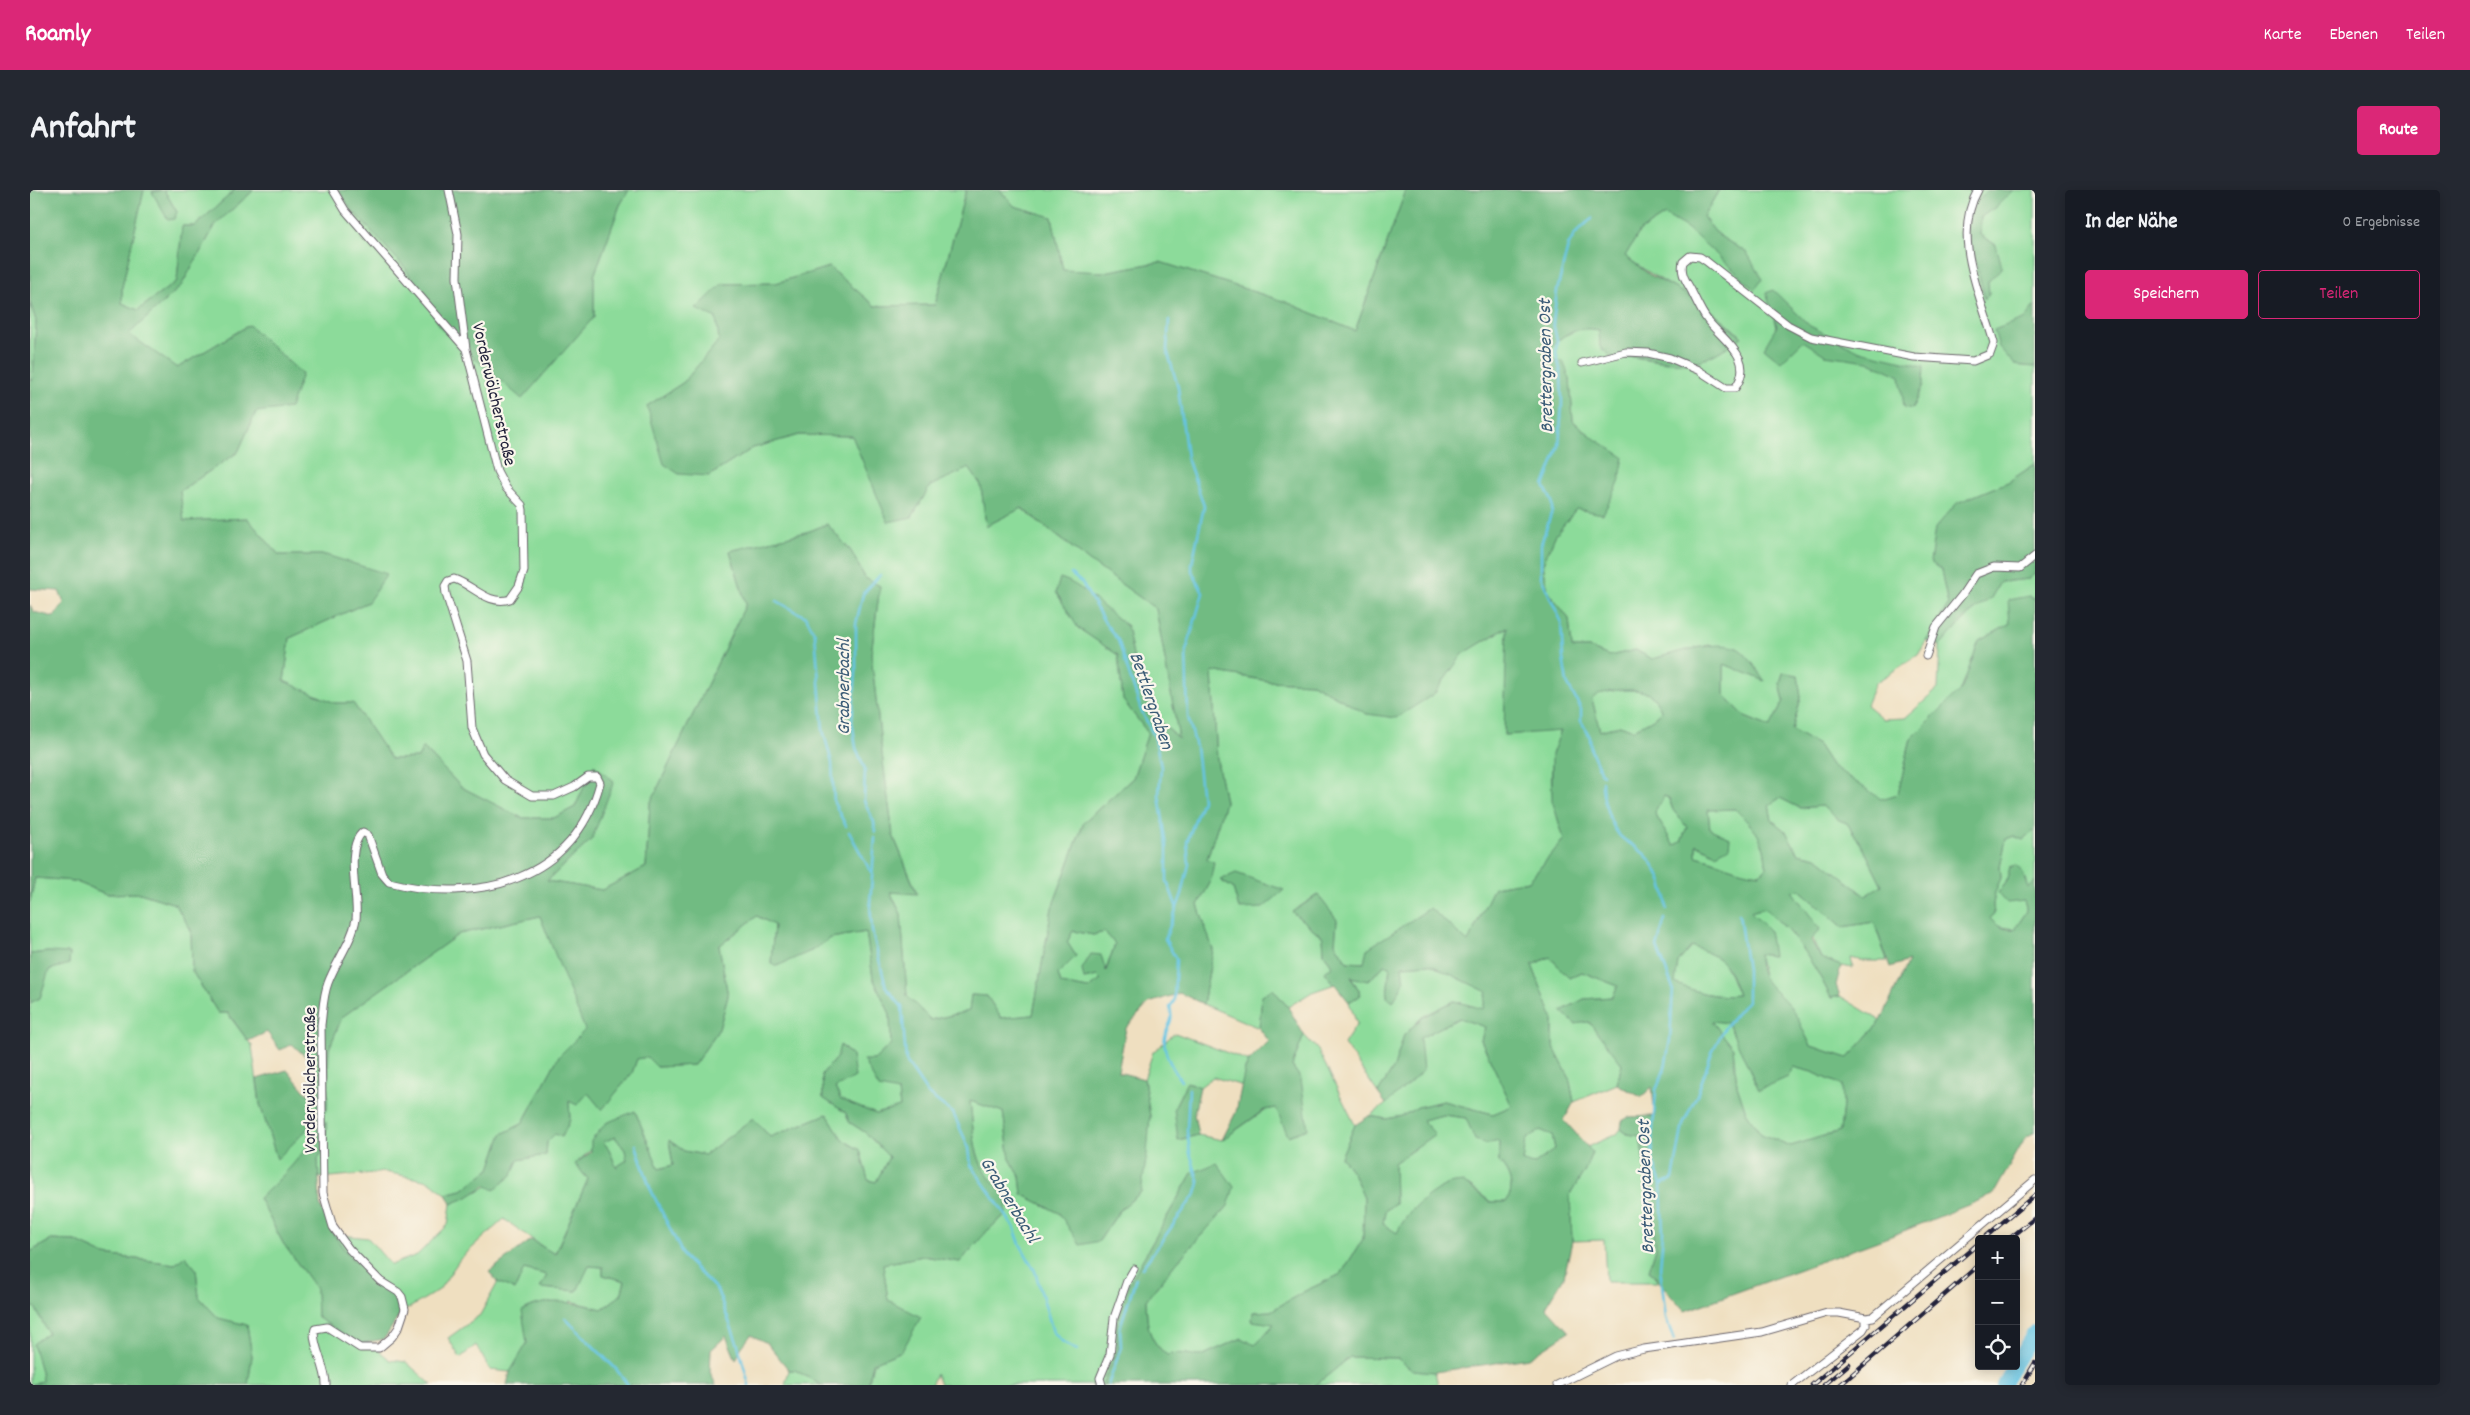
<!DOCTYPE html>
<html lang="de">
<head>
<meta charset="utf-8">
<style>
  :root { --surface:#171b24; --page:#242831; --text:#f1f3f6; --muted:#9ea1a6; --line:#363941; --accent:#db2777 }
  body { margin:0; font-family:Dekko,sans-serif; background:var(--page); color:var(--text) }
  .controls { position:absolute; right:15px; bottom:15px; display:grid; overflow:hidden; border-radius:5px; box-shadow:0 2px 12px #0003 }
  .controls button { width:45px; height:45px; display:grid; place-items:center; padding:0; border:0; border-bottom:1px solid var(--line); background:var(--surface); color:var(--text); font:25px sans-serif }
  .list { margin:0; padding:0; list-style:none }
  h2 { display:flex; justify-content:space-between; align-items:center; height:65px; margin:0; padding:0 20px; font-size:21px }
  h2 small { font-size:16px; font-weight:400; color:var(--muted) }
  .actions { display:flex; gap:10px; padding:15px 20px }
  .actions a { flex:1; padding:11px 0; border:1px solid var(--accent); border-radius:5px; text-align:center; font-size:18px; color:var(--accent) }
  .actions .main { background:var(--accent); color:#fff }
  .icon { flex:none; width:28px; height:28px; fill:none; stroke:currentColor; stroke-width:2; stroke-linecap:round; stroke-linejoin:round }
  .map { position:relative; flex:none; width:2005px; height:1195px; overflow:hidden; border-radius:5px }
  header { display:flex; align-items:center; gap:30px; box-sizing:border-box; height:70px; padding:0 25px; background:var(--accent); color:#fff }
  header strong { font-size:24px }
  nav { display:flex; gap:28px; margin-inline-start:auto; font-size:18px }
  .intro { display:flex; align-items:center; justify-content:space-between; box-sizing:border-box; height:120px; padding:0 30px }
  h1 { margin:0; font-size:35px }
  .button { padding:12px 22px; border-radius:5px; background:var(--accent); color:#fff; font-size:18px; font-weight:700 }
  main { display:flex; gap:30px; padding:0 30px }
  aside { flex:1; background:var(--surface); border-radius:5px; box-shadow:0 2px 12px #0003 }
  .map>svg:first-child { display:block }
</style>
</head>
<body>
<header>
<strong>Roamly</strong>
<nav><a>Karte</a><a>Ebenen</a><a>Teilen</a></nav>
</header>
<div class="intro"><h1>Anfahrt</h1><a class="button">Route</a></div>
<main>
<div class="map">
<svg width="2005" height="1195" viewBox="0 0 2005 1195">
  <rect width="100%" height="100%" fill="#fbf7ec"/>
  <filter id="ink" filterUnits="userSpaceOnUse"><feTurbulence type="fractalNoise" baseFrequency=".02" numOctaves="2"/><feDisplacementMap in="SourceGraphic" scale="10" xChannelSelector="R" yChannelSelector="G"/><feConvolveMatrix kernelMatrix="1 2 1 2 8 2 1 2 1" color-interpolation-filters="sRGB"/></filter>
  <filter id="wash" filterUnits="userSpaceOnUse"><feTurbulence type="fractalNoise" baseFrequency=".0096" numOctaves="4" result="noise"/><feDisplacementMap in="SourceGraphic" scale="20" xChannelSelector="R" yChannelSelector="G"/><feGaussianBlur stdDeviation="1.12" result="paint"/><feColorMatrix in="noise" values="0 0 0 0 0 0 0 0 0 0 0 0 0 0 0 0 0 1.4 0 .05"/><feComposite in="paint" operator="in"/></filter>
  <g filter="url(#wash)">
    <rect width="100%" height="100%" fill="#efdfc0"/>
    <path fill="#8cdb9a" stroke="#577e6a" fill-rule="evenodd" d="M 114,0 L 131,0 L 122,2 L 147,22 L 134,0 L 205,0 L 165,36 L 152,36 L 147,91 L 108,120 L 92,113 L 92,97 Z
      M 224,0 L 308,0 L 321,19 L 376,79 L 413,141 L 564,127 L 564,86 L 590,15 L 599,0 L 936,0 L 905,115 L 845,116 L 799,77 L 746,93 L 692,94 L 686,128 L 690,150 L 654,192 L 617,216 L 679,286 L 723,258 L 769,245 L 822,246 L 882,327 L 900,296 L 939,277 L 951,295 L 956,336 L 991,318 L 1058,370 L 1126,419 L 1149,549 L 1125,527 L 1109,496 L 1097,436 L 1075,420 L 1048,438 L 1088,465 L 1093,510 L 1118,543 L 1103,588 L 1054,632 L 1022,718 L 1003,825 L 971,828 L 957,806 L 941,805 L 940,821 L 900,830 L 877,806 L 871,724 L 860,701 L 887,703 L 863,645 L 852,564 L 841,464 L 850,396 L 835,388 L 821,361 L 797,334 L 780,341 L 700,361 L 716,414 L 620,614 L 616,677 L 572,700 L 517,691 L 562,649 L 564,576 L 545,617 L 524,628 L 492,628 L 431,597 L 393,557 L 388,568 L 361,569 L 323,513 L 305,513 L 254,492 L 260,448 L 338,412 L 296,365 L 249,365 L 217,328 L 154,331 L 150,301 L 208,262 L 226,222 L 219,135 L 147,178 L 98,144 L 151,96 L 186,34 Z
      M 970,0 L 1376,0 L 1325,141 L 1256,112 L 1130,72 L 1074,82 L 1033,81 L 1022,27 L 984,16 Z
      M 1689,0 L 1958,0 L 1933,24 L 1959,104 L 1957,92 L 1966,55 L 1950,45 L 1951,26 L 1967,16 L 1983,0 L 2005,0 L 2005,115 L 1995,128 L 1984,175 L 2005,177 L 2005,274 L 1978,292 L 1927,313 L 1911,380 L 1918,415 L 1888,465 L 1845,493 L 1836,515 L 1853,529 L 1875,528 L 1908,499 L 1910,456 L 1938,425 L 1961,408 L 1970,392 L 1999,389 L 2005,383 L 2005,409 L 1999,406 L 1980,434 L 1949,451 L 1932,498 L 1881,549 L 1868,604 L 1850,610 L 1801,575 L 1788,555 L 1762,540 L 1771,508 L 1768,485 L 1753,483 L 1750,493 L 1754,511 L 1740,537 L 1715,527 L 1694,504 L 1694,474 L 1734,490 L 1679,455 L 1622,469 L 1606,460 L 1579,466 L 1559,458 L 1542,458 L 1539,429 L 1518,401 L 1513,374 L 1525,346 L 1546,319 L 1565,249 L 1543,231 L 1540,189 L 1513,170 L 1523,153 L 1529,148 L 1554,137 L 1569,140 L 1584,168 L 1595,166 L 1637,172 L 1712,147 C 1679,112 1633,95 1595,66 L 1610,41 L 1635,25 L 1657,37 L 1725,99 L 1717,63 L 1688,45 L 1673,27 Z
      M 0,112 L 6,131 L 3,191 L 0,190 Z
      M 1478,437 L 1474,545 L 1531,540 C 1515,582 1521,608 1534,649 L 1499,691 L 1464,697 L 1438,752 L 1349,753 L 1337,759 L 1335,773 L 1317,772 L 1305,753 L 1307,730 L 1287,705 L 1262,722 L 1293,747 L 1294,763 L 1302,776 L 1295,782 L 1305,794 L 1282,802 L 1258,817 L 1243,800 L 1232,805 L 1229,838 L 1173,814 L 1183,760 L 1168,715 L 1180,693 L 1177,669 L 1195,612 L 1187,570 L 1182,481 L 1238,491 L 1282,493 L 1337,524 L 1404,504 L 1432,464 ZM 1191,691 L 1254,700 L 1209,719 L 1203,698 Z
      M 1588,500 C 1611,500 1621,498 1632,521 L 1623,529 L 1603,540 L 1590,535 L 1570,541 L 1562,509 L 1568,503 Z
      M 1634,606 L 1638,608 L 1643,620 L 1657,637 L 1651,652 L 1644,656 L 1625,624 L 1626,616 Z
      M 1750,608 L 1770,618 L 1792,616 L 1809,630 L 1817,633 L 1834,659 L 1852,695 L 1837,707 L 1787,667 L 1768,663 L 1756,642 L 1742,630 L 1739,615 Z
      M 1705,619 C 1724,638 1736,648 1736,677 L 1730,684 C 1705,682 1690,671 1666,666 L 1666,654 L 1686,664 L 1700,648 L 1680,639 L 1678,620 Z
      M 2005,640 L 2005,691 L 1998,698 L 1993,683 L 1980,677 L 1976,693 L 1968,703 L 1994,711 L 1997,721 L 1985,739 L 1966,736 L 1960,728 L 1964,724 L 1963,715 L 1965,702 L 1971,688 L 1970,677 L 1976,649 L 1984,646 L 1993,650 Z
      M 5,688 L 44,691 L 76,704 L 110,703 L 145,714 L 161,740 L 162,781 L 188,823 L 197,823 L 222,856 L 230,914 L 247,969 L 298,871 L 299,859 L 312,827 L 429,744 L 510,726 L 556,840 L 529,866 L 492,934 L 472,944 L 460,979 L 432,1000 L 416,1004 L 399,991 L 355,982 L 289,988 L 288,969 L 296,955 L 296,932 C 287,939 285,948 278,957 C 263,976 248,992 229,1008 L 253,1053 L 286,1099 L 287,1127 L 328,1154 L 340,1153 L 360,1170 L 376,1172 L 402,1195 L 218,1195 L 222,1166 L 217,1135 L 188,1128 L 169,1107 L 166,1079 L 155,1066 L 146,1074 L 75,1065 L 45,1051 L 21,1050 L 0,1062 L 0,813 L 10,808 L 18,780 L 39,774 L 40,764 L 18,762 L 0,764 L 0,712 Z
      M 1770,700 L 1813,737 L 1844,732 L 1857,771 L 1833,771 L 1821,768 L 1823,778 L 1811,776 L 1791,768 L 1761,701 Z
      M 1734,718 C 1762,740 1786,776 1801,808 L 1810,806 L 1851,831 L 1818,868 L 1781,856 L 1760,816 L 1735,793 L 1728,764 L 1742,766 L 1739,740 L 1720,722 Z
      M 727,726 L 744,735 L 741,773 L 781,761 L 801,748 L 836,742 L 843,788 L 860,824 L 861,854 L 844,870 L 833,871 L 868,902 L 870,917 L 846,924 L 811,910 L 805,898 L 822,866 L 811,855 L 807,867 L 792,884 L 793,908 L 816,923 L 819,932 L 836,943 L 859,967 L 846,992 L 838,990 L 830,960 L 813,950 L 797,924 L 740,947 L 723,928 L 675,965 L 654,961 L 639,951 L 643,975 L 629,979 L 605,921 L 545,974 L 558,989 L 524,1065 L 474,1029 L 430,1069 L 409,1100 L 371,1123 L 358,1098 L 320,1067 L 303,1044 L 338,1048 L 361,1075 L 387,1065 L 418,1035 L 421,1014 C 442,1005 461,993 482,985 L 488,970 L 516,965 L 517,952 L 525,944 L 532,947 L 540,930 L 539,911 L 558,903 L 572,919 L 602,883 L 607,869 L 617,867 L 627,877 L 664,875 L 689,839 L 698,806 L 689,756 Z
      M 1043,741 L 1063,745 L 1075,742 L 1085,754 L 1075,782 L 1054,789 L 1067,786 L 1072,790 L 1058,799 L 1031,794 L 1028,784 L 1046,766 L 1037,752 Z
      M 1662,756 C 1700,772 1692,769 1708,805 C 1684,808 1666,802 1644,793 L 1648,772 Z
      M 1520,767 L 1539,788 L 1552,782 L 1588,796 L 1582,807 L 1554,809 L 1544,816 L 1576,851 L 1592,874 L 1587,894 L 1544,912 L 1539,887 L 1523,856 L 1523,829 L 1502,775 Z
      M 1399,774 L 1457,801 L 1453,819 L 1424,811 L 1392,827 L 1374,845 L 1364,877 L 1348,903 L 1314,854 L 1327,834 L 1319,812 L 1331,804 L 1321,786 L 1338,791 L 1355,775 L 1360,775 L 1357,807 L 1372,776 Z
      M 1429,828 L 1455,837 L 1451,850 L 1482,916 L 1463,924 L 1413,911 L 1388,917 L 1372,926 L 1356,929 L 1340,926 L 1356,914 L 1390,848 Z
      M 1681,830 L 1698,833 L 1729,899 L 1763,877 L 1782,882 L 1812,895 L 1813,915 L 1810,941 L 1761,956 L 1731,944 L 1716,922 L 1707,895 L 1703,858 Z
      M 1145,843 L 1219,871 L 1215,879 L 1213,896 L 1183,887 L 1170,897 L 1157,892 L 1144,918 L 1149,950 L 1168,945 L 1192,950 L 1235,920 L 1246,918 L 1271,889 L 1262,876 L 1274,845 L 1288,860 L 1325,935 L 1311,967 L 1323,983 L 1334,1007 L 1333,1049 L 1311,1084 L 1275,1101 L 1241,1121 L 1223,1122 L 1245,1134 L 1224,1155 L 1212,1148 L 1171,1166 L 1148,1163 L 1137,1165 C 1117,1149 1117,1134 1116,1110 L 1146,1073 L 1198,1016 L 1162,983 L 1092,1106 L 1086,1137 L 1088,1159 L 1073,1192 L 1075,1195 L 910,1195 L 906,1184 L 901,1195 L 838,1195 L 843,1173 L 872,1161 L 858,1110 L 853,1074 L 893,1066 L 930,1072 L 957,1041 L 976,1024 L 977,1005 C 942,978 945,951 940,911 L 973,922 L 980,969 L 990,986 L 992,1004 L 1029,1023 L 1069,1051 L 1090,1020 L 1111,1002 L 1120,926 L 1114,889 L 1123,862 Z
      M 1413,925 L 1436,928 L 1469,950 L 1469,972 C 1479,982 1486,998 1476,1012 L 1461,1012 L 1438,995 L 1367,1044 L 1353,1034 L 1355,1021 L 1365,1013 L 1364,973 L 1387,957 L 1391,930 Z
      M 1591,939 L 1597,944 L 1610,946 L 1626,1058 L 1619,1080 L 1628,1092 L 1576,1092 L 1574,1050 L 1542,1051 L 1540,1005 L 1555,980 L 1562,962 L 1557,957 L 1587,944 Z
      M 1510,940 L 1522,945 L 1525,959 L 1505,974 L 1493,972 L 1496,949 Z
      M 585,947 L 595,960 L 598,970 L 586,977 L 579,959 L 573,952 Z
      M 558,1076 L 573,1077 L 573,1085 L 595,1091 L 591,1105 L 572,1119 L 541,1111 L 498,1153 L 480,1182 L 460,1180 L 446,1155 L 430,1168 L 418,1148 L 450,1125 L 468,1092 L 485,1100 L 494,1079 L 517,1085 L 511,1098 L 547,1101 Z
      M 5,1117 L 18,1143 L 3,1154 L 11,1181 L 12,1191 L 0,1195 L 0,1118 Z
      M 1320,1167 L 1367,1168 L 1383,1180 L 1405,1182 L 1408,1195 L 1286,1195 Z
      M 759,1180 L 765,1180 L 791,1195 L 755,1195 Z"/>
    <path fill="#71bb82" stroke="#4a6e5e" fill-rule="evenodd" d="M 0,0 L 114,0 L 92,97 L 92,113 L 108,120 L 147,91 L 152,36 L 165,36 L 205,0 L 224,0 L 186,34 L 151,96 L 99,144 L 147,178 L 219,135 L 272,184 L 260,218 L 226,222 L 208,262 L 150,301 L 154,331 L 217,328 L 249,365 L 296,365 L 357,384 L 338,412 L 260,448 L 254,491 L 305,513 L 323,513 L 361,569 L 388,568 L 393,557 L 431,597 L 492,628 L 524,628 L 545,617 L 564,575 L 584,591 L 562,649 L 517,691 L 572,700 L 616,677 L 620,614 L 716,414 L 700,361 L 780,341 L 797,334 L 821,361 L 835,388 L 850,396 L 841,464 L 852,564 L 863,645 L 887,704 L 860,702 L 871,724 L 877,806 L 901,830 L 939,821 L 941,805 L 957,806 L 971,828 L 1003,825 L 1022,718 L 1054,632 L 1103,588 L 1118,543 L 1093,510 L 1088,465 L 1048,438 L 1026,402 L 1030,388 C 1052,394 1077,422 1097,436 L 1109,496 L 1125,527 L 1149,549 L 1126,419 L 1058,370 L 992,318 L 956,336 L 951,295 L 939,278 L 900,296 L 882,327 L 858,332 L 822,246 L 769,245 L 723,258 L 679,286 L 649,284 L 634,274 L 617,216 L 654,192 L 689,150 L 686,128 L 666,119 L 692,94 L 746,93 L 799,77 L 845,116 L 905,115 L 936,0 L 970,0 L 984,16 L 1022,27 L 1033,80 L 1074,82 L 1130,72 L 1256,112 L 1325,141 L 1376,0 L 1689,0 L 1673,27 L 1688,45 L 1717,63 L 1733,89 L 1725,99 L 1657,38 L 1635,25 L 1610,41 L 1595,66 L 1620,85 L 1673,113 L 1712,147 C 1700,155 1686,165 1672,170 C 1645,180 1613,161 1584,169 L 1570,157 L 1569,140 C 1543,135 1526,147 1514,170 L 1533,171 L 1540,189 L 1543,231 L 1565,249 L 1594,267 L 1589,293 L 1573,324 L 1546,319 L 1525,346 L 1513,374 L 1518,401 L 1539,429 L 1542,458 L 1559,458 L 1579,466 L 1606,460 L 1622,469 C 1643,464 1686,449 1707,458 C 1716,462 1729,482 1735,491 L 1694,474 L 1694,504 L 1715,527 L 1740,537 L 1754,511 L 1750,493 L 1753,483 L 1768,485 L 1771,508 L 1762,540 L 1788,555 L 1801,575 L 1851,609 L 1868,604 L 1881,549 L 1932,498 L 1949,451 L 1980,434 L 1978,410 L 1999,406 L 2005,409 L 2005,640 L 1993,650 L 1984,646 L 1976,649 L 1970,677 L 1971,688 L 1965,702 L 1963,715 L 1964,725 L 1960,728 C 1966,736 1974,740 1985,739 L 1997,721 L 1994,711 L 1977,713 L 1968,703 L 1976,693 L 1980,677 L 1986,675 L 1993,683 L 1998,698 L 2005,691 L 2005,942 L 1996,947 L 1963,1005 L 1861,1046 L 1655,1121 L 1619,1080 L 1626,1058 L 1610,946 L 1597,944 L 1591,939 L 1592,931 L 1599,927 L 1625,926 L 1622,897 L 1611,907 L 1587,894 L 1592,874 L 1559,832 L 1545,834 L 1531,821 L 1554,809 L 1582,807 L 1588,796 L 1552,782 L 1539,788 L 1520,767 L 1502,775 L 1523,829 L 1523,856 L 1539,887 L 1544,912 L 1534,930 L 1562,962 L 1555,980 L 1540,1005 L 1542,1051 L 1534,1087 L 1516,1117 L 1539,1142 L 1499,1168 L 1405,1182 L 1383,1180 L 1367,1168 L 1320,1167 L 1286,1195 L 1075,1195 L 1073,1192 L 1088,1159 L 1086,1137 L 1092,1106 L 1162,983 L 1187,973 L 1204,997 L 1198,1016 L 1146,1073 L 1116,1110 C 1117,1134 1117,1149 1137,1165 L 1148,1163 L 1171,1166 L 1212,1148 L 1225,1155 L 1244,1134 L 1222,1131 L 1223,1122 L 1241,1121 L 1275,1101 L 1311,1084 L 1333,1049 L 1334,1007 L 1323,983 L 1311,967 L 1325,935 L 1339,926 L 1356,929 L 1372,926 L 1388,917 L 1413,911 L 1463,924 L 1482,916 L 1451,850 L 1455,837 L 1429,828 L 1390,848 L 1393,881 L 1356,914 L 1348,903 L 1364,877 L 1374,845 L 1393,827 L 1424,811 L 1453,819 L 1457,802 L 1399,774 L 1372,776 L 1374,792 L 1363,812 L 1357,807 L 1360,776 L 1355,775 L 1338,791 L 1321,787 L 1331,805 L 1319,812 L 1295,782 L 1302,776 L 1294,763 L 1293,747 L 1262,722 L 1288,705 L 1307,730 L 1305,753 L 1317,772 L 1334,773 L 1337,759 L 1400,718 L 1438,752 L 1464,697 L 1499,691 L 1534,649 L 1522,610 L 1522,564 L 1531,541 L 1474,545 L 1477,437 L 1433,464 L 1404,504 L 1366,528 L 1337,524 L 1282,493 L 1238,491 L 1182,481 L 1187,570 L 1195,612 L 1177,669 L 1184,672 L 1180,693 L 1168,715 L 1183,760 L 1173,814 L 1150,803 L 1119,813 L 1096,838 L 1088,882 L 1114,889 L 1120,926 L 1117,964 L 1111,1002 L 1090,1020 L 1069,1051 L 1050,1055 L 1029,1023 L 992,1004 L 990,986 L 980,969 L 973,922 L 940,911 C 945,952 942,978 977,1005 L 976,1024 L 957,1041 L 930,1072 L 893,1066 L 853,1074 L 858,1110 L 891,1127 L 872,1161 L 843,1173 L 838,1195 L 791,1195 L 765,1180 L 759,1180 L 737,1153 L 721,1145 L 711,1158 L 706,1170 L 696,1146 L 681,1160 L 680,1182 L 686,1195 L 477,1195 L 480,1182 L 497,1153 L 492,1121 C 515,1106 547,1113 572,1119 L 591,1105 L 595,1091 L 573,1085 L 573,1077 L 559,1076 L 547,1101 L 510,1098 L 517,1085 L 494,1079 L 485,1100 L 468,1092 L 459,1082 L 501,1050 L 525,1064 L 558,989 L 545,974 L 561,962 L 561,951 L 576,933 L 605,921 L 629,979 L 643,975 L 639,950 L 654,961 L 675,965 L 723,928 L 740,947 L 797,924 L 813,950 L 830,960 L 838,990 L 846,992 L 859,967 L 836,943 L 819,932 L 816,923 L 793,908 L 792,884 L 807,867 L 810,855 L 822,866 L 825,887 L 805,898 L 811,910 L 846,924 L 870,917 L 868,902 L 849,898 L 833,870 L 844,870 L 861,854 L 860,824 L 843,788 L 836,742 L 801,748 L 781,761 L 747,776 L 741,773 L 744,735 L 727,726 L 689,756 L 698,806 L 689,839 L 664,875 L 627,877 L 617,867 L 607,869 L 602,883 L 572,920 L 558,903 L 547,915 L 539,911 L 540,930 L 532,947 L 525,944 L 517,952 L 516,965 L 488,970 L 482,985 L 464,1000 L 456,995 L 438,1007 L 421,1014 L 416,1004 L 432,1000 L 460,979 L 472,944 L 492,934 L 529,866 L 555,840 L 510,726 L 429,744 L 312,827 L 299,859 L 297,920 L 247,969 L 230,914 L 227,889 L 257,880 L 278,905 L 284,864 L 275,866 L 262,854 L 250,860 L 237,842 L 218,851 L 198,823 L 188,823 L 162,781 L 161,740 L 145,714 L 110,703 L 76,704 L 44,691 L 5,688 L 0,712 L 0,415 L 4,422 L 24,427 L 34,413 L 29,401 L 0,399 L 0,190 L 3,190 L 6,131 L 0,112 ZM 1588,500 C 1611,500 1621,498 1632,521 L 1623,529 L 1603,540 L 1590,535 L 1570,541 L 1562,509 L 1568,504 ZM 1634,606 L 1639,608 L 1643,620 L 1657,637 L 1651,652 L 1644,656 L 1625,624 L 1626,617 L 1631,613 ZM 1750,608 L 1770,618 L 1792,616 L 1809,630 L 1817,633 L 1834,659 L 1852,695 L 1836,706 L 1787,667 L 1768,663 L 1756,642 L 1742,630 L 1739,615 ZM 1705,619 C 1724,638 1736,649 1736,677 L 1730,684 C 1707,682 1688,671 1666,666 L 1666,654 L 1686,664 L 1699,657 L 1700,648 L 1680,639 L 1678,620 ZM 1770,700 L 1813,737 L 1844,732 L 1860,777 L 1878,771 L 1851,831 L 1818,868 L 1781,856 C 1774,843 1768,826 1759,815 C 1743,797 1728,792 1729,764 L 1743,766 L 1739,740 L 1721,722 L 1734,718 C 1762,740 1786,776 1801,808 L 1810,806 L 1806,795 L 1811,776 L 1791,768 L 1781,750 L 1790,739 L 1762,701 ZM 1043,741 L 1063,745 L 1075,742 L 1085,754 L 1076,781 L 1071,765 L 1061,764 L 1052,779 L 1054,789 L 1067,786 L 1071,790 L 1058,799 L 1031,794 L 1028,784 L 1046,766 L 1037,752 ZM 1662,756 C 1696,770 1695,770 1708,805 C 1684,808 1666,802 1645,793 L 1648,772 ZM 1682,831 L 1698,833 L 1729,900 L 1758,887 L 1763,877 L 1782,882 L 1812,895 L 1813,915 L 1810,941 L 1761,956 L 1731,944 L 1716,922 L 1707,895 L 1703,858 ZM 1413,925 L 1436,928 L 1445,950 L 1457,954 L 1469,951 L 1469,972 C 1479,982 1486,998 1476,1012 L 1460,1012 L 1433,992 C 1427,993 1419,993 1414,996 C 1394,1006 1375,1024 1367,1043 L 1353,1034 L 1355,1021 L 1365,1013 L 1364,973 L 1405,944 L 1392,930 ZM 1510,940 L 1522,945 L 1525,959 L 1505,974 L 1493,972 L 1496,950 ZM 585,947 L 595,960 L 597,970 L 586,977 L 579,959 L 573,952 Z
      M 134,0 L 147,22 L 144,29 L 138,30 L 122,2 Z
      M 308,0 L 599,0 L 590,15 L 564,86 L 564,127 L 492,209 L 413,141 L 376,79 L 321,19 Z
      M 1958,0 L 1983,0 L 1967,16 L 1951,27 L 1950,45 L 1966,55 L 1972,77 L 1958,92 L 1959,104 L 1955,109 L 1933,24 Z
      M 1743,100 L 1780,136 L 1830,161 L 1894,176 L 1893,195 L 1882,219 L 1874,217 L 1870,186 L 1838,171 L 1795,165 L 1773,151 L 1751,172 L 1734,158 L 1747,136 L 1736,103 Z
      M 2005,115 L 2005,177 L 1985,175 L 1969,157 L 1964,140 L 1995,128 Z
      M 2005,274 L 2005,383 L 1999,389 L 1970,392 L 1961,408 L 1938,425 L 1910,456 L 1896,451 L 1918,415 L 1911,380 L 1900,372 L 1905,338 L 1927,313 L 1978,292 Z
      M 1206,683 L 1254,700 L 1233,718 L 1209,719 L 1203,698 L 1190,690 Z
      M 18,762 L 40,763 L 39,774 L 19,780 L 10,808 L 0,813 L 0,764 Z
      M 1243,799 L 1258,817 L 1274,845 L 1262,876 L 1271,889 L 1278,939 L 1258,946 L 1246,918 L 1234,920 L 1192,950 L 1206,922 L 1215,879 L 1219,871 L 1239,851 L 1229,838 L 1232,805 Z
      M 1157,892 L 1170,897 L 1164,924 L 1168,945 L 1148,950 L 1144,918 Z
      M 296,932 L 296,955 L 288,969 L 290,1015 L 303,1044 L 320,1067 L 358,1098 L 367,1110 L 371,1123 L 354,1149 L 328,1154 L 287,1127 L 286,1099 L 253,1053 L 229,1008 C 248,992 263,975 278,956 C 285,947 287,939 296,932 Z
      M 21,1050 L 45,1051 L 75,1065 L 145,1074 L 155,1066 L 166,1079 L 169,1107 L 188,1128 L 217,1135 L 222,1166 L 218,1195 L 1,1195 L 12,1191 L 11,1181 L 3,1154 L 18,1143 L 5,1117 L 0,1118 L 0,1062 Z"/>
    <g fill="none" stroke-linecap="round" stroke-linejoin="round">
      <path stroke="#66c5e4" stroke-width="2.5" d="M 1562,28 L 1545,44 L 1538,56 L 1527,101 L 1523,132 L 1527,151 L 1526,162 L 1531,184 L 1532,213 L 1529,256 L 1514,296 L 1522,311 L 1522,321 L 1511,354 L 1511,387 L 1531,431 L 1533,468 L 1537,493 L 1551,519 L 1551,531 L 1560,547 L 1561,560 L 1572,585
        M 1139,130 L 1137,160 L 1148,197 L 1157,268 L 1174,316 L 1162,374 L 1162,381 L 1173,403 L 1156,461 L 1158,527 L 1166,557 L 1172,610 L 1157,652 L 1159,674 L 1152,704 L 1135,749 L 1146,769 L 1144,811 L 1140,817 C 1144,834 1138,832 1135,847 C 1132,862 1143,879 1151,891
        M 1041,384 L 1052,393 L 1075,433 L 1088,450 L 1111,520 L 1125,548 L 1131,577 L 1129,605 L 1137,657 L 1137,691 L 1147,718
        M 747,411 L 776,427 L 785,444 L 793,540 L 802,573 L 804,613 L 816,636
        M 1572,591 C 1572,608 1579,632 1589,645 C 1594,651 1602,654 1608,659 C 1627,671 1636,698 1637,719
        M 819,642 L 841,682
        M 845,642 L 844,632 L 834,611 L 835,579 L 826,558 L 822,531 L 826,481 L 826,434 L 833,404 L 850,385
        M 845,648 L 840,713 L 842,741 L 856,797 L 872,817 L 876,871 L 898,904 L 923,923 L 939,958 L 941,975 L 984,1037 L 990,1054 L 1005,1081 L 1023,1142 L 1033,1152 L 1047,1160
        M 1635,729 L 1627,757 L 1643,798 L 1640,850 L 1635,878 L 1626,900 L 1622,949 L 1623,971 L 1631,994 L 1633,1043 L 1630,1078 L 1636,1128 L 1644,1150
        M 606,955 L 620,998 L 654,1067 L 687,1100 L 708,1155 L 719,1195
        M 1632,994 L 1643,989 L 1653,934 L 1667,905 L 1682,862 L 1695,837 L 1717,811 L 1717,780 L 1709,724
        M 1112,1078 L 1166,1003 L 1169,993 L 1160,963 L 1157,941 L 1159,899
        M 535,1128 L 586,1179 L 598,1195
        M 1078,1195 L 1091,1158 L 1090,1137 L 1106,1088"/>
      <path stroke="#66c5e4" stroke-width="14" d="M 1986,1172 L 2005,1141
        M 1973,1195 L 1984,1176"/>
    </g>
  </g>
  <g filter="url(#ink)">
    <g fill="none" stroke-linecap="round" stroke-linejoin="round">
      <g stroke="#6a646a" stroke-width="9">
        <path id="minor" d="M 303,0 L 315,20 L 436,159
          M 1552,173 L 1596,162 L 1618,163 L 1640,168 L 1668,180 L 1696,198 L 1705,198 C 1726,169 1694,151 1678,131 C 1671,122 1666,110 1661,100 C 1656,91 1650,83 1653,72 L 1660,66 L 1670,67 L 1676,71 L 1758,135 L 1781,147 L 1884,167 L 1943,171 L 1960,164 L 1964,153 C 1951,106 1921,47 1948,0
          M 1896,466 L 1906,437 L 1932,405 L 1946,384 L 1964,377 L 1990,378 L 2005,366
          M 296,1195 C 297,1179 280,1150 285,1139 L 297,1137 L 330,1158 L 349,1158 L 362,1147 L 369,1137 L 375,1119 L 372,1107 L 368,1102 L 350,1091 L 319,1059 L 303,1037 L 293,1003 L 291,835 C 293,821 293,806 298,793 C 306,771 322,752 326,729 C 329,707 314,657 333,642 L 338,645 L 352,684 L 359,692 C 447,715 544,691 570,593 L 567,587 L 558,587 L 544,597 L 524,606 L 502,606 L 475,590 L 453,564 L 442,538 L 437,471 L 416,404 L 415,396 L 418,391 L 424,389 C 443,395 458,416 480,409 L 489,396 L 494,381 L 493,320 L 492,315 L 476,298 L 467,281 L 436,159 L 427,88 L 428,44 L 419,0
          M 1072,1195 L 1070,1188 L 1080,1164 L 1084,1128 L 1097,1091 L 1104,1079
          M 1527,1195 L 1586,1166 L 1614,1159 L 1732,1142 L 1797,1123 L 1809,1123 L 1836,1128 L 1843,1127 L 2005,990
          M 1762,1195 L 1833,1140 L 1836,1135 L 1836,1128"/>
      </g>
      <use href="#minor" stroke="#fff" stroke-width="7"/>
      <g stroke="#22223b" stroke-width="4.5">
        <path id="rail" d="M 1953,1049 L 2005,1005
          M 1979,1049 L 2005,1028
          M 1782,1195 L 1949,1053
          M 1794,1195 L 1819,1174
          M 1810,1195 L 1949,1075
          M 1992,1195 L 2005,1173"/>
      </g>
      <use href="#rail" stroke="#fbf7ec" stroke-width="2.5" stroke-dasharray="8" stroke-linecap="butt"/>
    </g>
  </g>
  <g text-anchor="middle" stroke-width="4.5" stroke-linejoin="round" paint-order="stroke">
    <g font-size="18" fill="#22223b" stroke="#fbf7ec">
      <text transform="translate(465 204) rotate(77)" y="6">Vorderwölcherstraße</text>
      <text transform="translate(279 890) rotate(-90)" y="6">Vorderwölcherstraße</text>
    </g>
    <g font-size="19" font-style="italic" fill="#3a5b76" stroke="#fbf7ec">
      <text transform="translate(1514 176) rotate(-91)" y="7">Brettergraben Ost</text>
      <text transform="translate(812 497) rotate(-90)" y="7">Grabnerbachl</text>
      <text transform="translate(1123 510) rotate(71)" y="7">Bettlergraben</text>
      <text transform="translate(1614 997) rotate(-92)" y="7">Brettergraben Ost</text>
      <text transform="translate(981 1009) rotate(59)" y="7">Grabnerbachl</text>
    </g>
  </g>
</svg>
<div class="controls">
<button>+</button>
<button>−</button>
<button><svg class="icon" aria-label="locate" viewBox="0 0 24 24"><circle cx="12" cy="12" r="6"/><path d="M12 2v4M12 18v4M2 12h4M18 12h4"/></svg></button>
</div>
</div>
<aside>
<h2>In der Nähe<small>0 Ergebnisse</small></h2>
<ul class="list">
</ul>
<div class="actions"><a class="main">Speichern</a><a>Teilen</a></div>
</aside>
</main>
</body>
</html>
